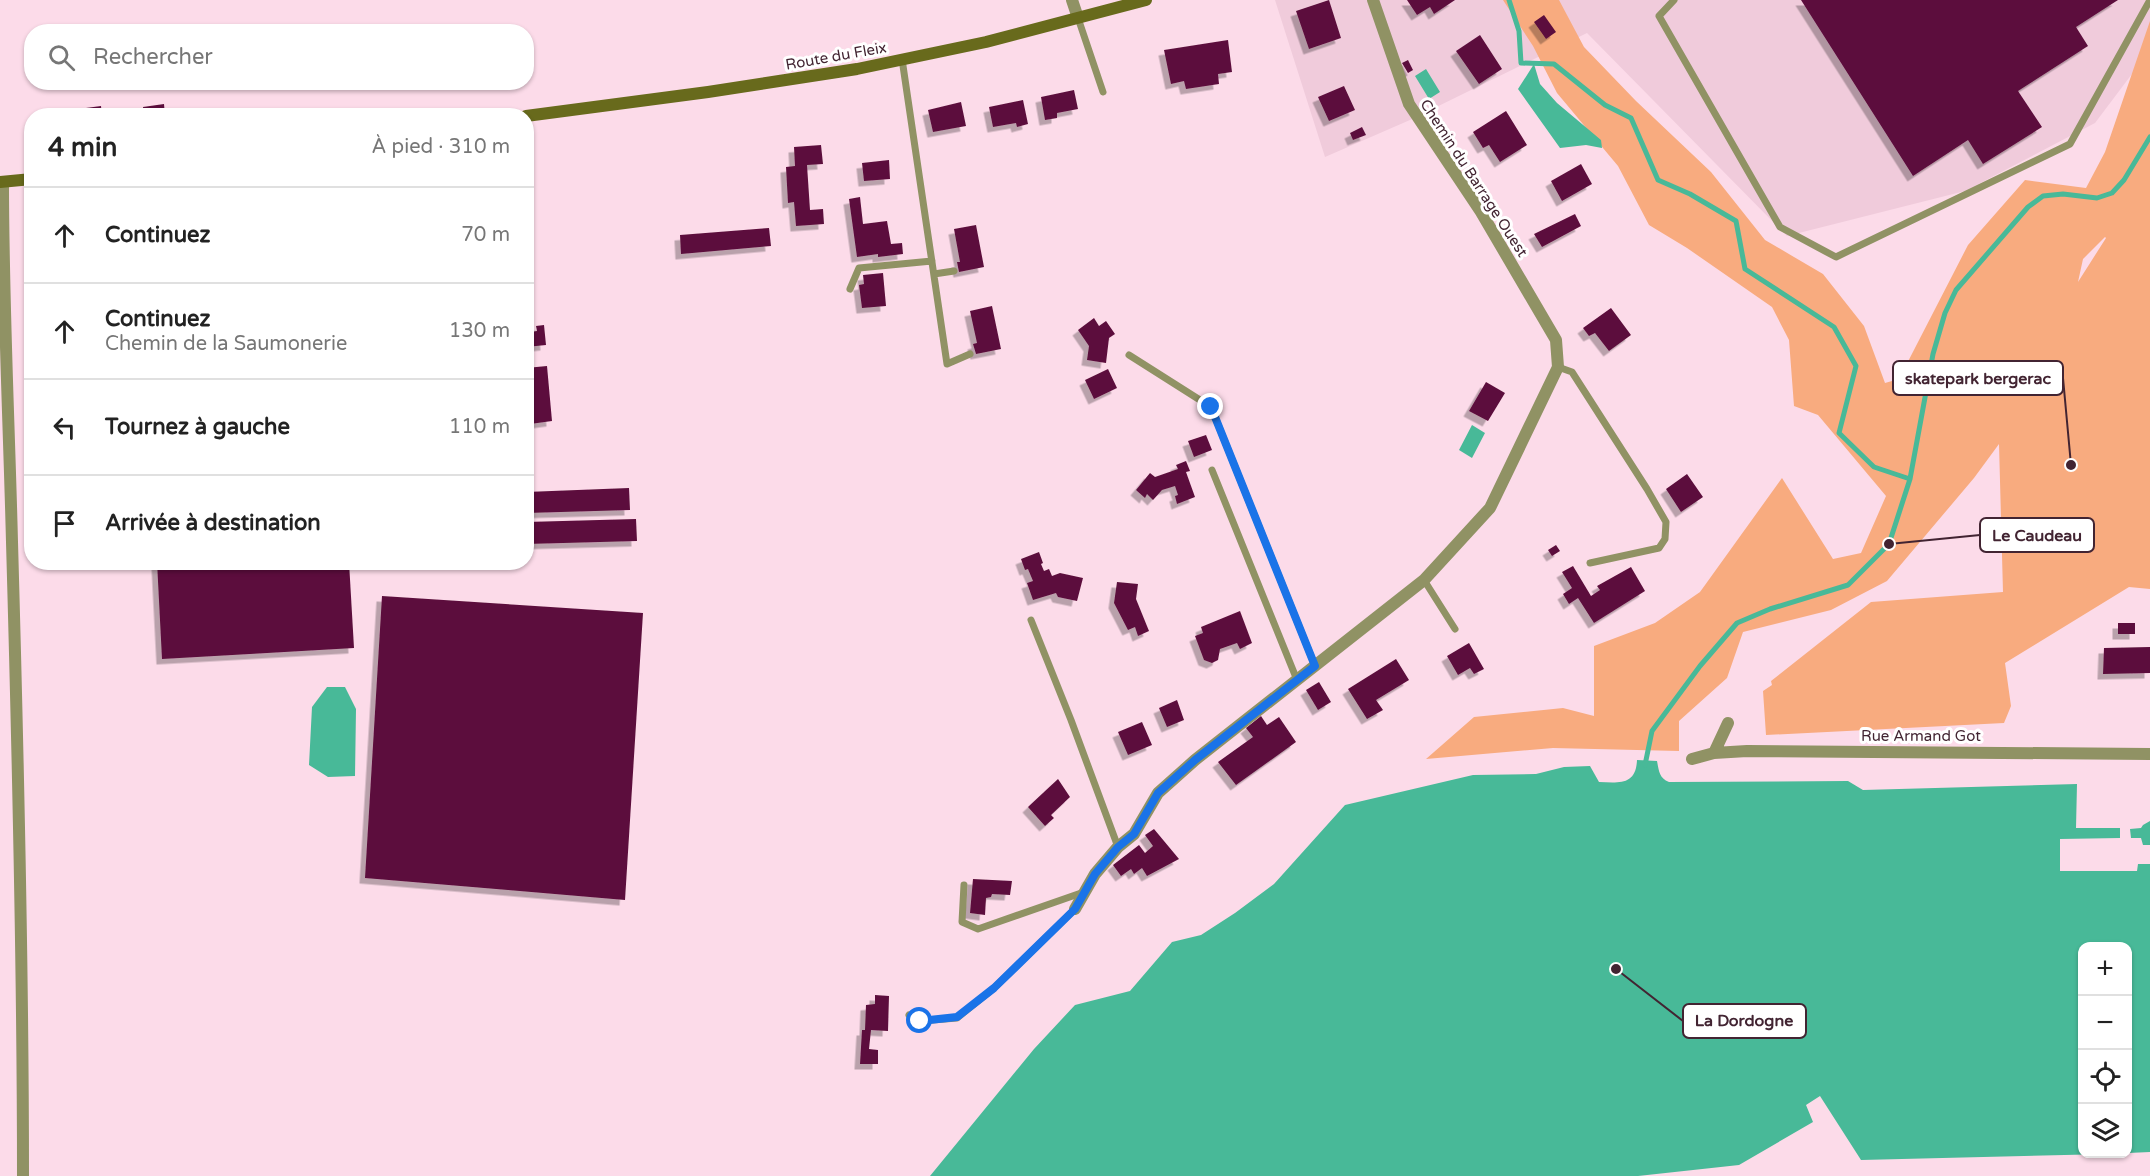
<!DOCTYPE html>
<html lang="fr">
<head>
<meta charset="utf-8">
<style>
  :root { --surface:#fff; --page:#f2f2f2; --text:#222; --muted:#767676; --line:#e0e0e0 }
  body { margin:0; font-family:"Varela Round",sans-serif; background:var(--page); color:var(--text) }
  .controls { position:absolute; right:18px; bottom:18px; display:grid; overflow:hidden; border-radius:12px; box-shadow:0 2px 4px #0004 }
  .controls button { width:54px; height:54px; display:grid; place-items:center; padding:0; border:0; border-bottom:2px solid var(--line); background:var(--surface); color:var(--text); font:30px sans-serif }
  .stop { position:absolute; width:18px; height:18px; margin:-14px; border:4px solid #1a73e8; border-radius:50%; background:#fff }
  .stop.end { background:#1a73e8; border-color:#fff; box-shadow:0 2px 6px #0008 }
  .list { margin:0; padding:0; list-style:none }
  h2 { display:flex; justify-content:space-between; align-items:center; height:78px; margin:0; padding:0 24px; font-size:26px }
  h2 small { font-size:20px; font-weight:400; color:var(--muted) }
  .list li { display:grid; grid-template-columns:39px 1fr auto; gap:18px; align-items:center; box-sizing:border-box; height:96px; padding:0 24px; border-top:2px solid var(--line) }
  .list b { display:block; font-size:22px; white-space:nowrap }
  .list p { margin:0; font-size:20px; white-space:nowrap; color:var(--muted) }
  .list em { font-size:20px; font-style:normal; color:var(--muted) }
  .icon { flex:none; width:33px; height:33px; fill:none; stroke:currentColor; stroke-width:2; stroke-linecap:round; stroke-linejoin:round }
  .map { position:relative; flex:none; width:2150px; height:1176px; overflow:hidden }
  .search { position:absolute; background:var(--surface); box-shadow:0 2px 4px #0004; left:24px; top:24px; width:510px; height:66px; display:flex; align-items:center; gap:15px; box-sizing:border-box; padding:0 21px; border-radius:24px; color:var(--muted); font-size:22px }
  .panel { position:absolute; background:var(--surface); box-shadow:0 2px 4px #0004; left:24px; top:108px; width:510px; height:462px; border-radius:24px }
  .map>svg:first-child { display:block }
</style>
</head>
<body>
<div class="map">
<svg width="2150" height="1176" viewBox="0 0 2150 1176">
  <defs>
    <filter id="shadow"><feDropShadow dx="-5.5" dy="5.5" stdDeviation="0" flood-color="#0004"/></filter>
  </defs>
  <rect width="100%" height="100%" fill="#fcdbe9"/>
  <path fill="#f0cbdb" d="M 1275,0 L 2150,0 L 2150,50 L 2095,123 L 1965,191 L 1787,236 L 1587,33 L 1410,120 L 1325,157 Z"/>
  <path fill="#f8ab7f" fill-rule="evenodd" d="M 1503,0 L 1559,0 L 1584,47 L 1636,101 L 1711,172 L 1765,240 L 1823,274 L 1864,326 L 1885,383 L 1899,379 L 1968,245 L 2025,180 L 2086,188 L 2105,152 L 2150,21 L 2150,589 L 2129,587 L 2005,663 L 2011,706 L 2004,723 L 1766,735 L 1763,691 L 1772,685 L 1771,681 L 1871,602 L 2003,592 L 1999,444 L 1974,478 L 1887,581 L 1831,610 L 1743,632 L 1727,678 L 1679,721 L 1679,751 L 1553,748 L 1426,759 L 1474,717 L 1563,708 L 1594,716 L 1594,646 L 1655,623 L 1700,592 L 1782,478 L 1833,559 L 1861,553 L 1886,496 L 1818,415 L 1794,406 L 1789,340 L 1772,307 L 1687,248 L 1649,225 L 1618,166 L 1557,93 L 1533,46 ZM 2105,237 L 2106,238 L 2078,282 L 2083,259 Z"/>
  <path fill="#48b998" d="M 1534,64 L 1540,84 L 1557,103 L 1601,140 L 1602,148 L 1586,145 L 1560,148 L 1518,89 Z
    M 1426,69 L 1440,92 L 1429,99 L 1415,76 Z
    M 1472,425 L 1485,433 L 1472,458 L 1459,450 Z
    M 327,687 L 345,687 L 356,709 L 355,776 L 328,777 L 309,765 L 312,707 Z
    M 1637,760 L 1657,761 C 1659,771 1659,778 1669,782 L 1848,781 L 1863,790 L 2077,784 L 2076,828 L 2120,828 L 2120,838 L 2060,839 L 2060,871 L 2137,871 L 2138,864 L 2150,864 L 2150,1152 L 2128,1153 L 2128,946 L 2082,946 L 2082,1154 L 2108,1154 L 1861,1160 L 1820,1096 L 1806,1105 L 1813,1122 L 1739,1165 L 1638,1176 L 930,1176 L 1034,1049 L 1075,1005 L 1130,991 L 1172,942 L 1201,935 L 1235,913 L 1274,884 L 1345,805 L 1473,775 L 1536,774 L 1564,767 L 1590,766 L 1599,782 C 1620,783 1636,785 1637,760 Z
    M 2150,821 L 2150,845 L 2143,845 L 2141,838 L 2131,838 L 2130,829 L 2141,828 L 2143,825 Z"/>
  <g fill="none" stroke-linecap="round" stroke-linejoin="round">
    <path stroke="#48b998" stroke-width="5" d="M 1509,0 L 1519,31 L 1521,63 L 1554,64 L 1605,105 L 1631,118 L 1658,180 L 1690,194 L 1736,221 L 1745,269 L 1834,327 L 1856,366 L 1839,433 L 1874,467 L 1910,479
      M 1645,765 L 1652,731 L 1700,666 L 1737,623 L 1770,609 L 1848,585 L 1889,544 L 1910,479 L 1933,354 L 1945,313 L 1956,290 L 2028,207 L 2043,196 L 2063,194 L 2097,198 L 2112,193 L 2124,180 L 2150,137"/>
  </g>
  <path fill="#5c113c" filter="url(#shadow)" d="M 1329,0 L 1341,38 L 1309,49 L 1296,11 Z
    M 1407,0 L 1455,0 L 1434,14 L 1430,7 L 1417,15 Z
    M 1801,0 L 2118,0 L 2076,27 L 2088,46 L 2018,91 L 2042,127 L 1983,164 L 1968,140 L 1913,176 Z
    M 1544,15 L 1556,32 L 1546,39 L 1534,22 Z
    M 1480,35 L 1502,69 L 1479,84 L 1456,51 Z
    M 1228,40 L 1232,72 L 1218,74 L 1219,84 L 1186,89 L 1184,81 L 1171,84 L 1164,50 Z
    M 1408,60 L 1413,70 L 1408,73 L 1402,63 Z
    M 1344,86 L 1355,110 L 1329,121 L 1318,97 Z
    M 1074,90 L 1078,109 L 1057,113 L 1057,118 L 1045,120 L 1041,97 Z
    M 1023,100 L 1028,124 L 1017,127 L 1016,123 L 993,127 L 989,107 Z
    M 961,102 L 966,126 L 933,132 L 928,110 Z
    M 164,104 L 165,116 L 144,116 L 143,107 Z
    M 101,106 L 102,116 L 87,116 L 86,108 Z
    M 1506,111 L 1527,145 L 1500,162 L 1489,145 L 1483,148 L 1473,132 Z
    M 1362,127 L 1366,135 L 1353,140 L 1350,133 Z
    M 821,145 L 823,164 L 807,165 L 810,210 L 823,209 L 824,224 L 796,226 L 794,202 L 788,203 L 786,167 L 795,166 L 794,147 Z
    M 889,160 L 890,179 L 864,181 L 862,163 Z
    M 1581,164 L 1592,184 L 1562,201 L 1551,181 Z
    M 860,197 L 863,224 L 887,221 L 891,244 L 902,243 L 903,254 L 878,257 L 878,254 L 857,257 L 849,199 Z
    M 1575,214 L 1581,226 L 1542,247 L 1534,234 Z
    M 976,225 L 984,267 L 959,272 L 957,262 L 960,262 L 954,229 Z
    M 769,228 L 771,246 L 681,254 L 680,235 Z
    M 883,273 L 886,306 L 862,308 L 859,285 L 864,284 L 863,275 Z
    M 992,306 L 1001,349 L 976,354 L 973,344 L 977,343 L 970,311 Z
    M 1611,308 L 1631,335 L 1609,351 L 1595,333 L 1589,336 L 1583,328 Z
    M 1094,318 L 1099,326 L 1106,321 L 1115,334 L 1109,338 L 1106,363 L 1087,360 L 1089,346 L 1078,330 Z
    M 530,320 L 531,332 L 537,331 L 536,326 L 544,325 L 546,345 L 526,347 L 526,321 Z
    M 547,366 L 552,421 L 530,424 L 534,458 L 526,459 L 526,368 Z
    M 1108,369 L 1117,388 L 1094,399 L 1085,380 Z
    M 1486,382 L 1505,393 L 1488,421 L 1469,411 Z
    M 1206,435 L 1212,450 L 1194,457 L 1188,441 Z
    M 1186,461 L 1190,471 L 1186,472 L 1195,497 L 1177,504 L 1175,496 L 1178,495 L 1175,486 L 1162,490 L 1153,500 L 1147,494 L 1145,498 L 1136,490 L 1150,473 L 1155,477 L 1178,469 L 1176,465 Z
    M 1687,474 L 1703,497 L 1681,512 L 1666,489 Z
    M 629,488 L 630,510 L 526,513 L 526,492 Z
    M 636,519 L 637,541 L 526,544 L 526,522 Z
    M 1556,545 L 1560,551 L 1552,556 L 1548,550 Z
    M 1039,552 L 1043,563 L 1041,564 L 1044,571 L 1049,569 L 1052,576 L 1060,573 L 1083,578 L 1077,601 L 1058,597 L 1056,593 L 1033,600 L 1027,583 L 1033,581 L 1028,569 L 1025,570 L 1021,559 Z
    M 157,562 L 349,562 L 354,648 L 162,659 Z
    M 1573,566 L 1591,596 L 1600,590 L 1597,586 L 1631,567 L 1645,591 L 1594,623 L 1578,598 L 1569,604 L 1563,594 L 1572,588 L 1562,572 Z
    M 1117,582 L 1138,584 L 1136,599 L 1149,631 L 1138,636 L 1135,627 L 1128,630 L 1114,603 Z
    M 382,596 L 643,613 L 625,900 L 365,878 Z
    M 1240,611 L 1252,643 L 1240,649 L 1237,643 L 1220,649 L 1218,660 L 1212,663 L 1204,660 L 1195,636 L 1203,633 L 1201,627 Z
    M 2118,623 L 2135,623 L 2135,634 L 2118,634 Z
    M 1469,643 L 1484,669 L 1474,674 L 1470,668 L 1458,675 L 1447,656 Z
    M 2150,647 L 2150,673 L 2103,674 L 2104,648 Z
    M 1396,659 L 1409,680 L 1376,700 L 1383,710 L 1367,719 L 1348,689 Z
    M 1319,682 L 1331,702 L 1318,710 L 1306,690 Z
    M 1177,700 L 1184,720 L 1167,727 L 1159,708 Z
    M 1261,716 L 1267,725 L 1279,717 L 1296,742 L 1236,785 L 1218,762 L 1253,737 L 1246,728 Z
    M 1142,722 L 1152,745 L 1128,755 L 1118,732 Z
    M 1058,779 L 1070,797 L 1051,815 L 1054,818 L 1045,826 L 1028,807 Z
    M 1154,829 L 1179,859 L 1147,876 L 1142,868 L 1134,874 L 1131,869 L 1121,876 L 1113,865 L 1139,845 L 1145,853 L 1153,846 L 1145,835 Z
    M 973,879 L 1012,881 L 1010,895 L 992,894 L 991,897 L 986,898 L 985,915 L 970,913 Z
    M 875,995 L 889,996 L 888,1031 L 871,1030 L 869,1049 L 878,1050 L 878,1064 L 860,1064 L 862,1030 L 865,1030 L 866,1005 L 875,1004 Z"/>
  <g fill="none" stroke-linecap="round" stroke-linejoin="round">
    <path stroke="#909264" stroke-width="7" d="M 1674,0 L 1659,16 L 1780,227 L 1836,257 L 2070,144 L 2150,0
      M 1078,18 L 1103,92
      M 902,59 L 947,364 L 970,354
      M 934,274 L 954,271
      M 850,289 L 859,268 L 932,261
      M 1129,355 L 1211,407 L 1315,666
      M 1558,367 L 1572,372 L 1647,489 L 1666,522 L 1665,539 L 1659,548 L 1590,563
      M 1212,470 L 1297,680
      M 1424,580 L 1455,629
      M 1031,620 L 1071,720 L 1118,847
      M 964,885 L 962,922 L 978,929 L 1084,892
      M 909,1015 L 920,1021 L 957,1018 L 994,988 L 1075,909"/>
    <path stroke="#909264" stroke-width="12" d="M 1072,0 L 1078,18
      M 3,182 C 3,302 9,422 12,542 C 18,753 23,964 23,1176
      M 1714,753 L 1728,723
      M 1692,759 L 1714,753 L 1747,751 L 2150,754
      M 1075,909 L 1095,874 L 1118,847 L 1134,834 L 1158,793 L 1195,760 L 1424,580 L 1490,508 L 1558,367 L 1556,340 L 1481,212 L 1409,104 L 1373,0"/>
    <path stroke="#686a1c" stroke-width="12" d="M 526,116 L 708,92 L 857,69 L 986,42 L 1146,0
      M 0,182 L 32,179"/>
  </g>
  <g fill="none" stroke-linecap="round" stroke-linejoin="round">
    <path stroke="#1a73e8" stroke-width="8" d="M 920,1021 L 957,1017 L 994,988 L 1075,909 L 1095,874 L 1118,847 L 1134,834 L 1158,793 L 1195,760 L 1315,666 L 1211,407"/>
  </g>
  <g text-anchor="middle" stroke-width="6" stroke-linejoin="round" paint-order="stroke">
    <g font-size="15" fill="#422432" stroke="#fff">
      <text transform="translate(836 56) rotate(-10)" y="5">Route du Fleix</text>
      <text transform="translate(1474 178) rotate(57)" y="5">Chemin du Barrage Ouest</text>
      <text x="1921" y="741">Rue Armand Got</text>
    </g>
  </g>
  <path fill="none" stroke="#422432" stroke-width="2" d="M2071 465L2063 378M1889 544L1980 535M1616 969L1683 1021"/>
  <g fill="#422432" stroke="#fff" stroke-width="2">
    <circle cx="2071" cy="465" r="6"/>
    <circle cx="1889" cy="544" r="6"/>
    <circle cx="1616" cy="969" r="6"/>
  </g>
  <g fill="#fff" stroke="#422432" stroke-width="2">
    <rect x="1893" y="361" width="170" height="34" rx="6"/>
    <rect x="1980" y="518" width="114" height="34" rx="6"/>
    <rect x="1683" y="1004" width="123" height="34" rx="6"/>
  </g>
  <g font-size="16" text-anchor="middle" font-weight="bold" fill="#422432">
    <text x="1978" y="384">skatepark bergerac</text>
    <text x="2037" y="541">Le Caudeau</text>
    <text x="1744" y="1026">La Dordogne</text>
  </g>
</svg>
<div class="controls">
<button>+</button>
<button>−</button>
<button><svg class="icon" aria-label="locate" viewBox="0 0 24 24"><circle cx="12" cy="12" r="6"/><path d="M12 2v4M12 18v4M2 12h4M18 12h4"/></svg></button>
<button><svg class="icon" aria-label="layers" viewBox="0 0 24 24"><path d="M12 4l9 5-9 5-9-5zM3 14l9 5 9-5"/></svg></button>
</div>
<div class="stop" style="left:920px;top:1021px"></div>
<div class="stop end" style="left:1211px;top:407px"></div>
<div class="search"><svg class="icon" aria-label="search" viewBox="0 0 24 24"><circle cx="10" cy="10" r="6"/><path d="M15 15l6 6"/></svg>Rechercher</div>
<section class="panel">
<h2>4 min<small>À pied · 310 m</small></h2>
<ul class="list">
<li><svg class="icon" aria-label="ahead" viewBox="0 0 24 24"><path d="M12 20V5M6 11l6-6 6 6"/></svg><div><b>Continuez</b></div><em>70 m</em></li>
<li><svg class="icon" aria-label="ahead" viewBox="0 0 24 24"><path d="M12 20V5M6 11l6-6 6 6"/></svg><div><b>Continuez</b><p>Chemin de la Saumonerie</p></div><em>130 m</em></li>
<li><svg class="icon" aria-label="left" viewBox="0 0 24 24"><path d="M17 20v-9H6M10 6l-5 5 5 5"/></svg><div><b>Tournez à gauche</b></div><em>110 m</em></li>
<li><svg class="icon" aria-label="arrive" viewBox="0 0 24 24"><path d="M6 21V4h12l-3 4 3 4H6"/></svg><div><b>Arrivée à destination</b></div></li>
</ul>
</section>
</div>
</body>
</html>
